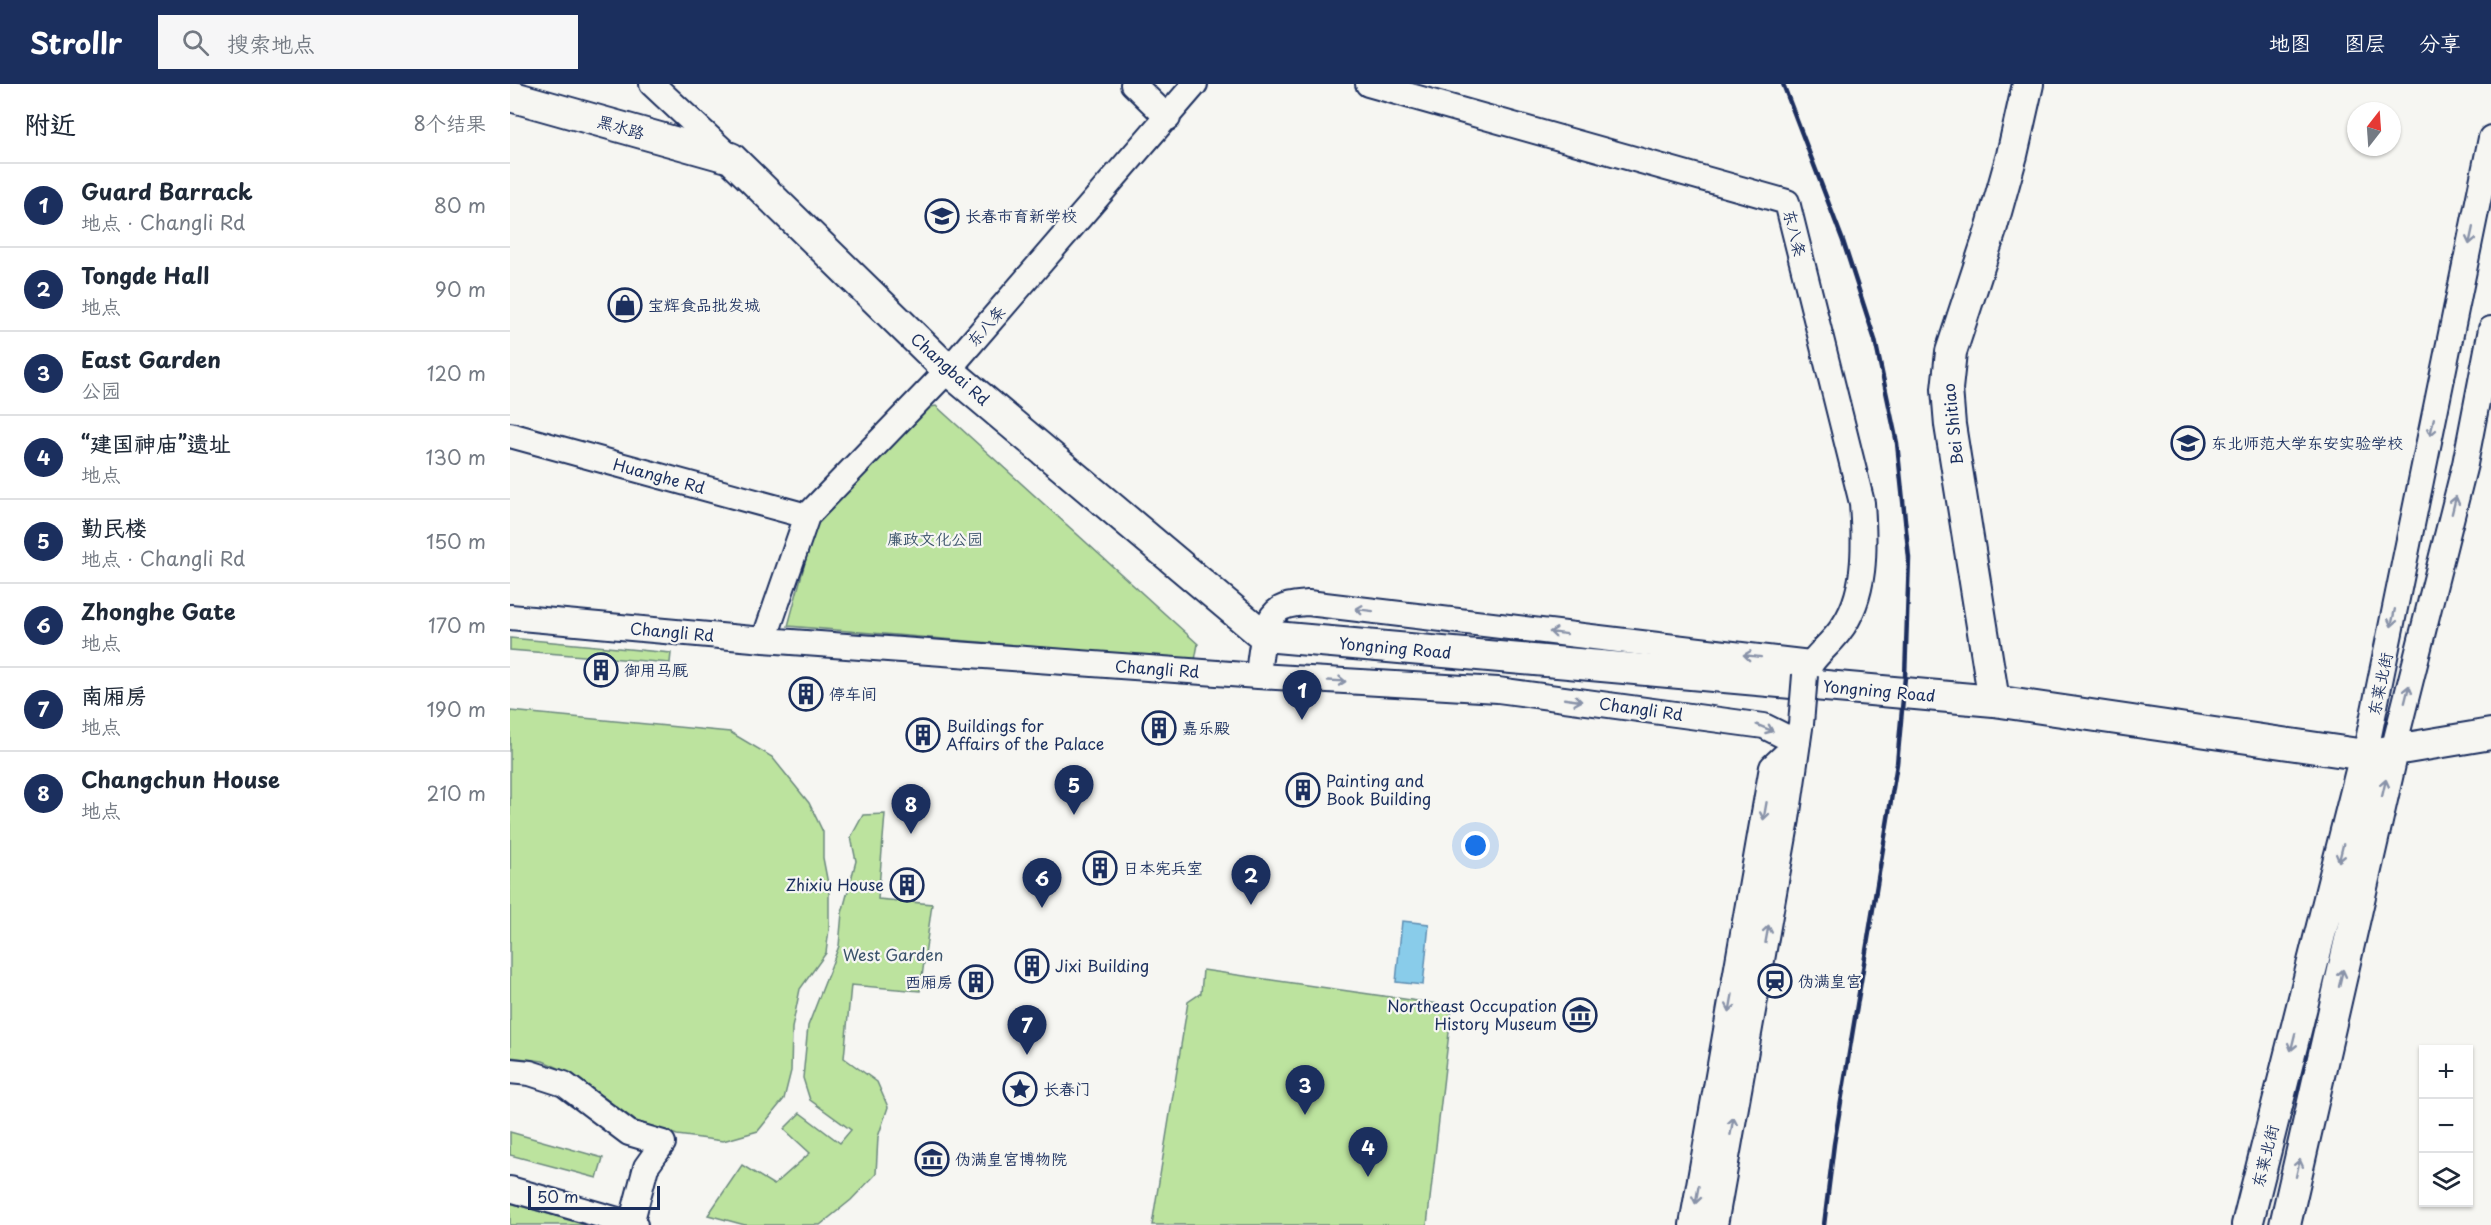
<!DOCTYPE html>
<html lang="zh">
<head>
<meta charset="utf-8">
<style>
  :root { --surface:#fff; --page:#f6f6f7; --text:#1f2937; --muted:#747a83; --line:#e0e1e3; --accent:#1b2f5e }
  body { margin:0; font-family:"Playpen Sans","LXGW WenKai TC",sans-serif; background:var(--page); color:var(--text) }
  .controls { position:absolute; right:18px; bottom:18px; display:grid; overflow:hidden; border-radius:0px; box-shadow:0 2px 4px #0004 }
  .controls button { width:54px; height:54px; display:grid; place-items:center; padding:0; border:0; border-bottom:2px solid var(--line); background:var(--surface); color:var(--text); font:30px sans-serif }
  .compass { position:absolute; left:1837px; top:18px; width:54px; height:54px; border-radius:50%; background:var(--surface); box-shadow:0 2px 4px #0004; rotate:17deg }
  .scale { position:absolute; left:18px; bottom:15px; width:132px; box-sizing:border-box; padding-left:6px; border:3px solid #1b2f5e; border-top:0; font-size:16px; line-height:21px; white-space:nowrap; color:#1b2f5e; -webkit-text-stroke:4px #f6f6f2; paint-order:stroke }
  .you { position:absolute; left:966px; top:762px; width:21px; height:21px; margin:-15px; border:4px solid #fff; border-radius:50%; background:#1a73e8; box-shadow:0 0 0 9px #1a73e833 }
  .badge { display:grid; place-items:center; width:39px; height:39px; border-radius:50%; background:var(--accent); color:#fff; font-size:20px; font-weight:700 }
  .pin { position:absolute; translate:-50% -50px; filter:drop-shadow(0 2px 3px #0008) }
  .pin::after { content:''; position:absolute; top:32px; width:21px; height:18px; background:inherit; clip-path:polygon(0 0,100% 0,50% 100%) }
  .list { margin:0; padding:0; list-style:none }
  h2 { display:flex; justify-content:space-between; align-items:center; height:78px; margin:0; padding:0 24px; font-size:26px }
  h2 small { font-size:20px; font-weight:400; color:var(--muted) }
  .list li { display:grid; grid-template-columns:39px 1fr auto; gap:18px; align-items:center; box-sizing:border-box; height:84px; padding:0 24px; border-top:2px solid var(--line) }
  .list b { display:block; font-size:22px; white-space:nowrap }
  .list p { margin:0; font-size:20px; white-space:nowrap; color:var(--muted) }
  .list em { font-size:20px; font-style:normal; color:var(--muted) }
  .icon { flex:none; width:33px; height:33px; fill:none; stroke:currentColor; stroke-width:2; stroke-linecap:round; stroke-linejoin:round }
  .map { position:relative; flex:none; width:1981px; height:1141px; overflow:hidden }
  header { display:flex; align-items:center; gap:36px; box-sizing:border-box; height:84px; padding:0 30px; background:var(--accent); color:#fff }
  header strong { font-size:28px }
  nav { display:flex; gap:33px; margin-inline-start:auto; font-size:21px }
  .search { width:420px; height:54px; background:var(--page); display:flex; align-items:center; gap:15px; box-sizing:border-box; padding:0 21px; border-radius:0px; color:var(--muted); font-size:22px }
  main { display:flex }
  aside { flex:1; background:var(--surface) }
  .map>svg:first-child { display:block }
</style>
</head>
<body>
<header>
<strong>Strollr</strong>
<div class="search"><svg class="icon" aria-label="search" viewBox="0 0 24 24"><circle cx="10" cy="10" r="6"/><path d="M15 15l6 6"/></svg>搜索地点</div>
<nav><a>地图</a><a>图层</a><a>分享</a></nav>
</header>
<main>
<aside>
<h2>附近<small>8个结果</small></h2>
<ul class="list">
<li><span class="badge">1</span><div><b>Guard Barrack</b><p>地点 · Changli Rd</p></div><em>80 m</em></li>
<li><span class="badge">2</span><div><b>Tongde Hall</b><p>地点</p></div><em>90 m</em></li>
<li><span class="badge">3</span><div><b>East Garden</b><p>公园</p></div><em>120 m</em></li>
<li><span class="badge">4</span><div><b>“建国神庙”遗址</b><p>地点</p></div><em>130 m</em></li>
<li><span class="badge">5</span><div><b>勤民楼</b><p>地点 · Changli Rd</p></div><em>150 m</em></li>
<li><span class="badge">6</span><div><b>Zhonghe Gate</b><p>地点</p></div><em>170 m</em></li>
<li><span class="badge">7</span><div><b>南厢房</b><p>地点</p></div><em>190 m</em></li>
<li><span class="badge">8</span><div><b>Changchun House</b><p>地点</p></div><em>210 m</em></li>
</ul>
</aside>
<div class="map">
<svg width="1981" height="1141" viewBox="0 0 1981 1141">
  <rect width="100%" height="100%" fill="#f6f6f2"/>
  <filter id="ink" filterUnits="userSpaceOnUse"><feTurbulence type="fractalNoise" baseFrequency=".0167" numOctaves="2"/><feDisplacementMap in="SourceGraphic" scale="12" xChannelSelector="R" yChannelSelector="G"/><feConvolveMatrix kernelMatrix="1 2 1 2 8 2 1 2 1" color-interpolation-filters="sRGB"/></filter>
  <g filter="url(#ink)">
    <path fill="#bce39e" stroke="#6c897e" stroke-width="1.5" d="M 426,322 L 688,560 L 685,576 L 278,542 L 305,441 L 320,420 L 412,325 Z
      M 0,554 L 161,569 L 160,579 L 0,566 Z
      M 0,627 L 220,648 L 262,673 L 299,719 L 313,748 L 313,774 L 319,805 L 319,845 L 316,869 L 290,905 L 282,944 L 281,987 L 274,1015 L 248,1047 L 213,1057 L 167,1051 L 126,1037 L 62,990 L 33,977 L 0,973 Z
      M 375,730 L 368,815 L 422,820 L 410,907 L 341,901 L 334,974 L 367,998 L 378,1023 L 368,1053 L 366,1090 L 341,1116 L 310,1141 L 235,1141 L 198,1131 L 232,1081 L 264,1101 L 300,1069 L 274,1045 L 290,1029 L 330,1059 L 341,1046 L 300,1016 L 293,994 L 298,942 L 329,862 L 332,829 L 346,777 L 341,753 L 353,731 Z
      M 693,886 L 942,922 L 917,1141 L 642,1141 L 678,918 L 691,909 Z
      M 0,1048 L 93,1074 L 87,1094 L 0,1071 Z
      M 0,1119 L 76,1141 L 0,1141 Z"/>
    <path fill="#89ccea" stroke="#5d8db2" stroke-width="1.5" d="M 892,837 L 919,840 L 913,901 L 886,898 Z"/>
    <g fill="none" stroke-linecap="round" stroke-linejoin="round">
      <g stroke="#1b2f5e" stroke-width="28">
        <path id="minor" d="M 142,0 L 221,74
          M 623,0 L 658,34
          M 858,0 L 1277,118 L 1352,419 C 1355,461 1357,513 1329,548 C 1317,564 1302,573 1295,591
          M 0,351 L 297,432
          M 0,533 L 254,556 L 748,592 L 988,606 L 1254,642 L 1288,659
          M 254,556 L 297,432 L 438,286 L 685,0
          M 748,592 C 750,574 752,541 766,528 C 774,520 788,520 798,519 L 1300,579
          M 1883,667 L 1955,380 L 1981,245
          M 1855,671 L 1981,54
          M 0,987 L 20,989 L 54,1000 L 119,1049 L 153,1059 L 136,1083 L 121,1140
          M 0,1105 L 125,1141
          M 1182,1141 L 1262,683 L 1288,659
          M 1205,1141 L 1277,735 L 1290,644"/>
      </g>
      <g stroke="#1b2f5e" stroke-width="34">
        <path id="major" d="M 0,12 L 221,74 L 438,286 L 754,552 L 1484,617 L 1855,671 L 1981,650
          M 1484,617 L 1440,341 L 1437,305 L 1441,268 L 1481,146 L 1502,71 L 1518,0
          M 1737,1141 L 1855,671
          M 1775,1141 L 1883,667"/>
      </g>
      <use href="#minor" stroke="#f6f6f2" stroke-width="24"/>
      <use href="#major" stroke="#f6f6f2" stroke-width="30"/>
      <path stroke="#1b2f5e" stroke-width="4.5" d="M 1273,0 L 1333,157 L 1365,256 L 1387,359 L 1399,474 L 1395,593 L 1387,680 L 1324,1060 L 1314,1141"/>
      <g stroke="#1b2f5e" stroke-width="28" stroke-linecap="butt">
        <path id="minor-bridge" d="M 1291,640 L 1295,591"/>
      </g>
      <use href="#minor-bridge" stroke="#f6f6f2" stroke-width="24"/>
    </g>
    <defs><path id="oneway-shaft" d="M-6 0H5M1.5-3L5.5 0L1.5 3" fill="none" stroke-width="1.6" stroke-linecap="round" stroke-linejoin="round" transform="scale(1.5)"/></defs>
    <g stroke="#8892a8">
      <use href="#oneway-shaft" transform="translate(1961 152) rotate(102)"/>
      <use href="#oneway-shaft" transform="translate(1922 343) rotate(102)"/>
      <use href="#oneway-shaft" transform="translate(1944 421) rotate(-76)"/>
      <use href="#oneway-shaft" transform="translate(854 526) rotate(-173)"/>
      <use href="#oneway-shaft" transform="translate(1883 534) rotate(102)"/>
      <use href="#oneway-shaft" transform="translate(1048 549) rotate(-173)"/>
      <use href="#oneway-shaft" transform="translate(1242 572) rotate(-173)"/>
      <use href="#oneway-shaft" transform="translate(827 597) rotate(3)"/>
      <use href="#oneway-shaft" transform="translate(1897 610) rotate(-76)"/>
      <use href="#oneway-shaft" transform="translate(1063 616) rotate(8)"/>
      <use href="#oneway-shaft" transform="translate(1255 644) rotate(22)"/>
      <use href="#oneway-shaft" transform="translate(1874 704) rotate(-77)"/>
      <use href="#oneway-shaft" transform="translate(1255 727) rotate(100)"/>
      <use href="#oneway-shaft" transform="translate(1831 769) rotate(104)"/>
      <use href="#oneway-shaft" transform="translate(1257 850) rotate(-80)"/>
      <use href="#oneway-shaft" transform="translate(1831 894) rotate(-77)"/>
      <use href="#oneway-shaft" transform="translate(1221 919) rotate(100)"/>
      <use href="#oneway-shaft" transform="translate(1783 958) rotate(104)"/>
      <use href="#oneway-shaft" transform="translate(1222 1042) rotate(-80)"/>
      <use href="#oneway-shaft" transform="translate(1788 1084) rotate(-77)"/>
      <use href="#oneway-shaft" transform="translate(1187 1111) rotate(100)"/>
    </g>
  </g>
  <defs>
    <g id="school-ring" transform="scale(1.725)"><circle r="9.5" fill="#f6f6f2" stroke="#1b2f5e" stroke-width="1.5"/><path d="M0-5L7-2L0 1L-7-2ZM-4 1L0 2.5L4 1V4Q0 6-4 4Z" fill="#1b2f5e"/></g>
    <g id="shop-ring" transform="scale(1.725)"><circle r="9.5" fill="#f6f6f2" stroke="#1b2f5e" stroke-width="1.5"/><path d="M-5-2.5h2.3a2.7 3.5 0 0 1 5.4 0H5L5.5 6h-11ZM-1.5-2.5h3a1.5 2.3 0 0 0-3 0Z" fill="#1b2f5e"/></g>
    <g id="building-ring" transform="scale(1.725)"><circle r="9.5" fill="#f6f6f2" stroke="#1b2f5e" stroke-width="1.5"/><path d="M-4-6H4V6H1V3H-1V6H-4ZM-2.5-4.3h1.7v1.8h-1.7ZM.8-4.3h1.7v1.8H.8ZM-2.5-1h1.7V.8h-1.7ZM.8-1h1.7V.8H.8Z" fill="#1b2f5e"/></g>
    <g id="station-ring" transform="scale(1.725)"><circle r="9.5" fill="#f6f6f2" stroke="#1b2f5e" stroke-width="1.5"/><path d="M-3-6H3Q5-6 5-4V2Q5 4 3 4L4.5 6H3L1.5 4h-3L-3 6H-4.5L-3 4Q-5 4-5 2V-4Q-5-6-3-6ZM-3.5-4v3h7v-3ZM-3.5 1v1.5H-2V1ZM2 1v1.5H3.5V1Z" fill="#1b2f5e"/></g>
    <g id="museum-ring" transform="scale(1.725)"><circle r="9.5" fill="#f6f6f2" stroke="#1b2f5e" stroke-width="1.5"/><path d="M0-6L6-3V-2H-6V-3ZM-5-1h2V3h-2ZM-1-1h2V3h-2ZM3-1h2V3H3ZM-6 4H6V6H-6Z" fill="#1b2f5e"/></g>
    <g id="sight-ring" transform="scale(1.725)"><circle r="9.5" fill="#f6f6f2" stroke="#1b2f5e" stroke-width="1.5"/><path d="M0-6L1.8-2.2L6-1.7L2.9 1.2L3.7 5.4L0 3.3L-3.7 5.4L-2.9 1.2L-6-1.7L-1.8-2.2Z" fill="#1b2f5e"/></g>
  </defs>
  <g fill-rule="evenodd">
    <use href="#school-ring" x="432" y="132"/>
    <use href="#shop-ring" x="115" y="221"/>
    <use href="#school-ring" x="1678" y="359"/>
    <use href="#building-ring" x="91" y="586"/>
    <use href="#building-ring" x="296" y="610"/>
    <use href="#building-ring" x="649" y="644"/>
    <use href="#building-ring" x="413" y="651"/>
    <use href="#building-ring" x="793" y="706"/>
    <use href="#building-ring" x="590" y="784"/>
    <use href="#building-ring" x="397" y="801"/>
    <use href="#building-ring" x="522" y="882"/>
    <use href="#station-ring" x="1265" y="897"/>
    <use href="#building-ring" x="466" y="898"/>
    <use href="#museum-ring" x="1070" y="931"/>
    <use href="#sight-ring" x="510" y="1005"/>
    <use href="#museum-ring" x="422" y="1075"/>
  </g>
  <g text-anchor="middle" stroke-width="4.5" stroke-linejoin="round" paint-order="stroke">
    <g font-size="16" fill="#1b2f5e" stroke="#f6f6f2">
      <text transform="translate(111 43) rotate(16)" y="6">黑水路</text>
      <text transform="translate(1285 149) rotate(76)" y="6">东八条</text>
      <text transform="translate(476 242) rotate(-49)" y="6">东八条</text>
      <text transform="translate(440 285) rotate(42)" y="6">Changbai Rd</text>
      <text transform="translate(1443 340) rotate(-96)" y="6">Bei Shitiao</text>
      <text transform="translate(149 392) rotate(15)" y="6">Huanghe Rd</text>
      <text transform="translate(162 548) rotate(5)" y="6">Changli Rd</text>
      <text transform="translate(885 564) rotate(5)" y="6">Yongning Road</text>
      <text transform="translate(647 585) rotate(4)" y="6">Changli Rd</text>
      <text transform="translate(1870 600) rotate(-78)" y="6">东莱北街</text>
      <text transform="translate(1369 607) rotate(5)" y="6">Yongning Road</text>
      <text transform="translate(1131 625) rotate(8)" y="6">Changli Rd</text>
      <text transform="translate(1755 1072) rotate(-76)" y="6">东莱北街</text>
    </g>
    <g font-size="16" fill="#1b2f5e" stroke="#f6f6f2" text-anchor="start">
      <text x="455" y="138">长春市育新学校</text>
      <text x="138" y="227">宝辉食品批发城</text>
      <text x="1701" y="365">东北师范大学东安实验学校</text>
      <text x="114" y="592">御用马厩</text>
      <text x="319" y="616">停车间</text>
      <text x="436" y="648">Buildings for<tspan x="436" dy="18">Affairs of the Palace</tspan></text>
      <text x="672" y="650">嘉乐殿</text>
      <text x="816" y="703">Painting and<tspan x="816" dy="18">Book Building</tspan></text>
      <text x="613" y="790">日本宪兵室</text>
      <text x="374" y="807" text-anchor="end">Zhixiu House</text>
      <text x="545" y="888">Jixi Building</text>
      <text x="1288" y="903">伪满皇宫</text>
      <text x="443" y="904" text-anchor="end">西厢房</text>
      <text x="1047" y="928" text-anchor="end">Northeast Occupation<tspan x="1047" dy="18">History Museum</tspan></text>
      <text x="533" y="1011">长春门</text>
      <text x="445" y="1081">伪满皇宫博物院</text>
    </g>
    <g font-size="16" fill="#3b536b" stroke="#f6f6f2">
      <text x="425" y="461">廉政文化公园</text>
      <text x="383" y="877">West Garden</text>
    </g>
  </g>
</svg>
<div class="controls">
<button>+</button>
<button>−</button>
<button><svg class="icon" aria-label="layers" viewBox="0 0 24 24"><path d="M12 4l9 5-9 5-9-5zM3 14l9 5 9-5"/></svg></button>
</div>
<svg class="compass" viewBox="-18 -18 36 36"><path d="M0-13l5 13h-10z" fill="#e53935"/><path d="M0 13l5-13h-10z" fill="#747a83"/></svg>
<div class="scale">50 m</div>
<div class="you"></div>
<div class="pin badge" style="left:792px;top:636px">1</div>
<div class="pin badge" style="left:741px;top:821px">2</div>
<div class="pin badge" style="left:795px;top:1031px">3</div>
<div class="pin badge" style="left:858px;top:1093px">4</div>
<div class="pin badge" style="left:564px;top:731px">5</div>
<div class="pin badge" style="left:532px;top:824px">6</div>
<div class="pin badge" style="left:517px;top:971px">7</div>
<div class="pin badge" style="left:401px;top:750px">8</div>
</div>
</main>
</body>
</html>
